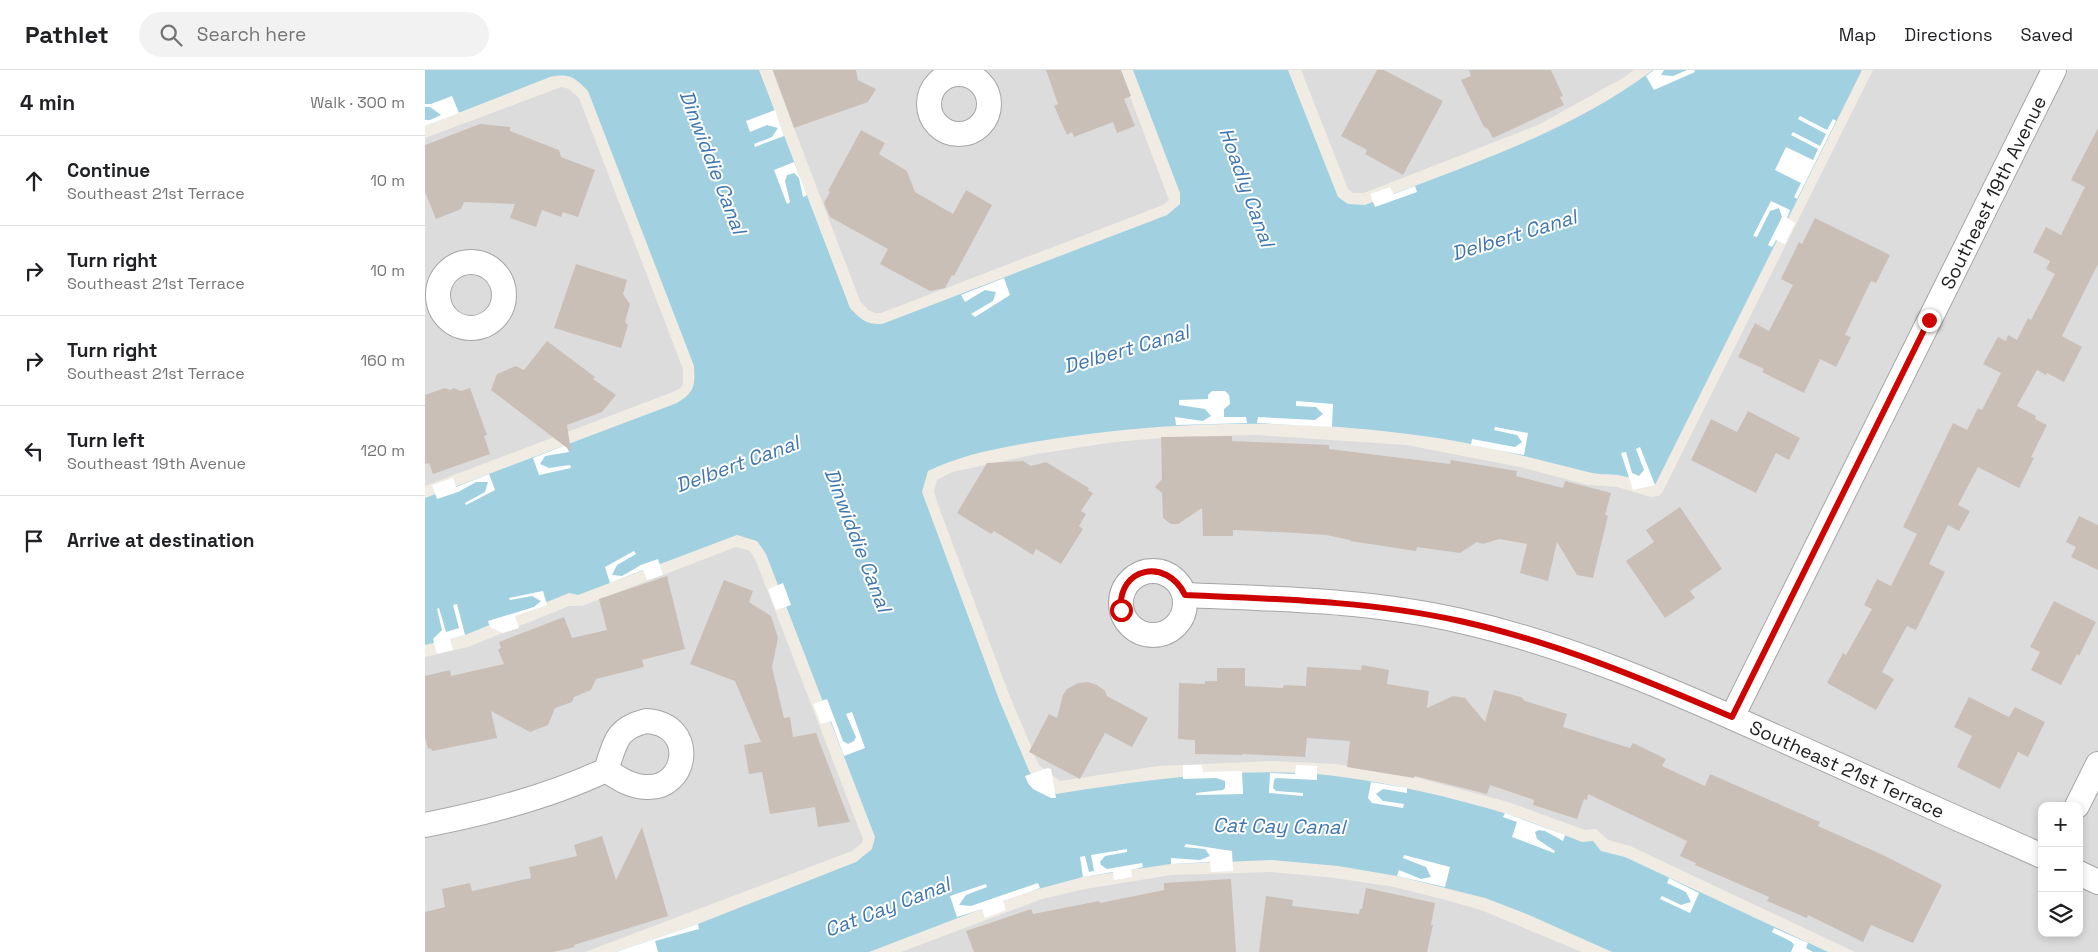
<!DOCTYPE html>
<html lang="en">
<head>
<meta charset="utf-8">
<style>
  :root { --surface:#fff; --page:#f2f2f2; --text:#202124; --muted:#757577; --line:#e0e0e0 }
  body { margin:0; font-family:"Space Grotesk",sans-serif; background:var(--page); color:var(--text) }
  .controls { position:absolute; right:15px; bottom:15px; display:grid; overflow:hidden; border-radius:10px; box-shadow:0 2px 8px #0003 }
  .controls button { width:45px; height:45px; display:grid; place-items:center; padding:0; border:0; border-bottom:1px solid var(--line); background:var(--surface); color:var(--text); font:25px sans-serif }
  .stop { position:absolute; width:15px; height:15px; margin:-11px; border:4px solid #cd0400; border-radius:50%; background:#fff }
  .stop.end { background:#cd0400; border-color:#fff; box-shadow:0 1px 5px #0008 }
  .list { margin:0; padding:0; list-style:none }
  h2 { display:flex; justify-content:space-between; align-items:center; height:65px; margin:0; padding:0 20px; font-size:21px }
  h2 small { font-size:16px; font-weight:400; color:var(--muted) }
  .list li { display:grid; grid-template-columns:32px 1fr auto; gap:15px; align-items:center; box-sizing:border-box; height:90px; padding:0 20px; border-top:1px solid var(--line) }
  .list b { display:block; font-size:19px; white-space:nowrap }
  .list p { margin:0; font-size:16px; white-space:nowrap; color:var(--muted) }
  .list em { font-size:16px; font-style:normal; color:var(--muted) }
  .icon { flex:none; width:28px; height:28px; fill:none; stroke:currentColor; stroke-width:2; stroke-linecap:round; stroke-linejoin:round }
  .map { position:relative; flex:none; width:1673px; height:882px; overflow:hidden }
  header { display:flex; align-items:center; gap:30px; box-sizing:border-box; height:70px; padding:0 25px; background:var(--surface); border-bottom:1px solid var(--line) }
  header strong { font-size:24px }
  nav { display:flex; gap:28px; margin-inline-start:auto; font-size:18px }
  .search { width:350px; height:45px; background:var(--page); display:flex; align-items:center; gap:12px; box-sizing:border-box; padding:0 18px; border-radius:28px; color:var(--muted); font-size:19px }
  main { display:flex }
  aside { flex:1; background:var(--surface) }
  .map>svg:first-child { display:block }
</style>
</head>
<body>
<header>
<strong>Pathlet</strong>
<div class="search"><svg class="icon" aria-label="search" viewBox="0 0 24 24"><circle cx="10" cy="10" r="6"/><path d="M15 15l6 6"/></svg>Search here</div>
<nav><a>Map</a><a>Directions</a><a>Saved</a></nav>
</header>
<main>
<aside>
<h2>4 min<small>Walk · 300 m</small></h2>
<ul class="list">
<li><svg class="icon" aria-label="ahead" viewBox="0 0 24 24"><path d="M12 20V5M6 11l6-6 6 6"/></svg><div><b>Continue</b><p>Southeast 21st Terrace</p></div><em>10 m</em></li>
<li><svg class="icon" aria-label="right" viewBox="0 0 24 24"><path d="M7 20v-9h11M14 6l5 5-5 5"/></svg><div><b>Turn right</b><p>Southeast 21st Terrace</p></div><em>10 m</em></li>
<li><svg class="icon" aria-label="right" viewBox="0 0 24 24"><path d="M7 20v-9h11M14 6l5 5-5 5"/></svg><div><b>Turn right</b><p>Southeast 21st Terrace</p></div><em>160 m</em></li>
<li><svg class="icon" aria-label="left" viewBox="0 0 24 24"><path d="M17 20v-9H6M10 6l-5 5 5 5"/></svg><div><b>Turn left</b><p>Southeast 19th Avenue</p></div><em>120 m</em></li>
<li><svg class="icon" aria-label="arrive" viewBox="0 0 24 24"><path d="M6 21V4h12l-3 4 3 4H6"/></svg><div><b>Arrive at destination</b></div></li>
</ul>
</aside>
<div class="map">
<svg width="1673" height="882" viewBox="0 0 1673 882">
  <rect width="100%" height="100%" fill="#f0ece4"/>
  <path fill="#dddcdc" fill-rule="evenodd" d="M 347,0 L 695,0 L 744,130 L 738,135 L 456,243 L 450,243 L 443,240 L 435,231 Z
    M 876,0 L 1209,0 L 1198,8 L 1113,55 L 939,123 L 928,123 L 923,119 Z
    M 1448,0 L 1673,0 L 1673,882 L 1430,882 L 1205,776 L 1183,770 L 1171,759 L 1160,760 L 1083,732 L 986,706 L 911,694 L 846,691 L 733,696 L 635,711 L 614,695 L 585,627 L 512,432 L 509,421 L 512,410 L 527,402 L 612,384 L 689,372 L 750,367 L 831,365 L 981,375 L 1095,397 L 1163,415 L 1192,417 L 1226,427 L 1234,426 L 1237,423 ZM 1617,736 L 1654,736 L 1654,863 L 1617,863 Z
    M 136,17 L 144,19 L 154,28 L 258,299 L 258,313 L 256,318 L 248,322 L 0,416 L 0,68 Z
    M 311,477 L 325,481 L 331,491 L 438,769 L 437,773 L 427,781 L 160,882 L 0,882 L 0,587 L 43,577 L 144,536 L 157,536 Z
    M 846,802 L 910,808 L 969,817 L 1017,829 L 1056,840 L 1157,882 L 476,882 L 617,829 L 660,819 L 746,805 Z"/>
  <path fill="#a1d1e1" d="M 0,0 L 334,0 L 425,238 C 435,249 442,255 457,254 L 742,145 L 755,134 L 755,123 L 708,0 L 863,0 L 913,127 L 923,134 L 940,135 C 1038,96 1143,64 1228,0 L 1437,0 L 1230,415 C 1218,412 1205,407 1193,405 C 1183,404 1173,405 1163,402 C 1104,387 1044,371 983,364 C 869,349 754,351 641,367 C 596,374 543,381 503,401 L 497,422 L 575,632 L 605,703 L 631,724 C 720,710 820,695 910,706 C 967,713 1024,727 1079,743 C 1106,751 1131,762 1157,772 L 1168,771 L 1176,781 L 1200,787 L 1403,882 L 1187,882 L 1104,845 L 1060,828 L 972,806 L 913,796 L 847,790 L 746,794 L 658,807 L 598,823 L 444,882 L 191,882 L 273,854 L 431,792 L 447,779 L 450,767 L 341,484 L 332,471 L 312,465 L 153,525 L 144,523 L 40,565 L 0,575 L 0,428 L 252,333 C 270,322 270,316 269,296 L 163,21 C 149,7 145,3 125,7 L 0,56 Z"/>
  <path fill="#fff" d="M 1229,0 L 1239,0 L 1236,5 L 1248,6 L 1262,0 L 1269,0 L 1270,2 L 1229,20 L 1221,6 Z
    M 27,26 L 34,43 L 0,56 L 0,50 L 5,50 L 16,45 L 5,37 L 0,37 L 0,34 L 6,34 Z
    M 350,40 L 359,66 L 330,77 L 329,74 L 347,67 L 353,58 L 342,55 L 325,62 L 321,51 Z
    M 1375,46 L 1402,60 L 1408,49 L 1411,51 L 1372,129 L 1369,127 L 1376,113 L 1350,100 L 1361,77 L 1388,90 L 1393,79 L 1366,65 L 1368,62 L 1395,76 L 1401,64 L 1373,49 Z
    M 369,92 L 382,125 L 378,127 L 374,108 L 369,103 L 362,105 L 360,111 L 365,132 L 362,134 L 349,100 Z
    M 990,116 L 992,122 L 950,137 L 945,124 L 965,117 L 969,124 Z
    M 1346,131 L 1365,140 L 1362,148 L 1370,153 L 1360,174 L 1351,170 L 1347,177 L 1343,175 L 1357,147 L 1354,138 L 1345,141 L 1332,167 L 1328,166 Z
    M 579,208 L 585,225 L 550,247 L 546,244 L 568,231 L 571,222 L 560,220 L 540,232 L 536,225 Z
    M 787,321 L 800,321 L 804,325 L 805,334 L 799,339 L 799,347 L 821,347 L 822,353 L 751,355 L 750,347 L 778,351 L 786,346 L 780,339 L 754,335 L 754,330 L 783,329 L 783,325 Z
    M 871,331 L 908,334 L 907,357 L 832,353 L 833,347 L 890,350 L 898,344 L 891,337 L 871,336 Z
    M 1070,357 L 1103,363 L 1099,385 L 1046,375 L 1047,369 L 1090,377 L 1097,372 L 1092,365 L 1069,360 Z
    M 141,375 L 144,382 L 120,386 L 115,394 L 124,398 L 145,395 L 146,398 L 114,405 L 108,388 Z
    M 1215,377 L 1230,415 L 1208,420 L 1196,383 L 1201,382 L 1207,403 L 1214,406 L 1219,400 L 1211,379 Z
    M 64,404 L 70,420 L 41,435 L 40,433 L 60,422 L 63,412 L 51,412 L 33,422 L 12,429 L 7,415 L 28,408 L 31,417 Z
    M 209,481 L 211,484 L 192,495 L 187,505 L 197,506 L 216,495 L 233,489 L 238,505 L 222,510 L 218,500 L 185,513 L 180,497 Z
    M 358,513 L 366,535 L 351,540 L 343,519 Z
    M 118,521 L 122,535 L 90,546 L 94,558 L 78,563 L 65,557 L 63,551 L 109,537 L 116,531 L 107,526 L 85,530 L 84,528 Z
    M 32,534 L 40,565 L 25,569 L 28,580 L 12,584 L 8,569 L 17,560 L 12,539 L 14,538 L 21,562 L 34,558 L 28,535 Z
    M 402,629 L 418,671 L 423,674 L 429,671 L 431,667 L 421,644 L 427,642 L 440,678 L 419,686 L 406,651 L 396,654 L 388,634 Z
    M 758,695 L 777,695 L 778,702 L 817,701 L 818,724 L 771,725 L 771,723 L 798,720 L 800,718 L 800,711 L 791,708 L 758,709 Z
    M 871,695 L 892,696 L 892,710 L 851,708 L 849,710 L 848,718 L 851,721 L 878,723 L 878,726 L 844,723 L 845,703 L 870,704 Z
    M 623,698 L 626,699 L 631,728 L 626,728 L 608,719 L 603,713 L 600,706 Z
    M 946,712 L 982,718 L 982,723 L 958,719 L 951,724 L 958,731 L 979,734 L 978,738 L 947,733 L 943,728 Z
    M 1080,743 L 1140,765 L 1138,771 L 1120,761 L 1114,760 L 1110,762 L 1112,769 L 1130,781 L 1129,783 L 1087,767 L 1092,752 L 1078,747 Z
    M 761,774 L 807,781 L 808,801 L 786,802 L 785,792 L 746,794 L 746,788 L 775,790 L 785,786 L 780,779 L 759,777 Z
    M 702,779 L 702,782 L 680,786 L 675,792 L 676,795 L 682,799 L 717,793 L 718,797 L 706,800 L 707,807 L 689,810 L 688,802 L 658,807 L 655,787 L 660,786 L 664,802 L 669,801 L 666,785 Z
    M 979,785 L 1025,797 L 1020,817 L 972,806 L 974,800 L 996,809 L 1006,807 L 1001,797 L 978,788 Z
    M 1244,808 L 1274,823 L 1265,843 L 1235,829 L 1237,826 L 1256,835 L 1266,832 L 1261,822 L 1242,813 Z
    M 613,813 L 615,818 L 578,831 L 581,840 L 560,848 L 557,839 L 532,847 L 525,826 L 561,814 L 562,817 L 541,825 L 534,835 L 546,836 Z
    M 273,854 L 274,859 L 230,871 L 233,882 L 191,882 Z
    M 1349,858 L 1383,873 L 1381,878 L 1388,882 L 1366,882 L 1369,875 L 1367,872 L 1347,862 Z"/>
  <path fill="#c9bfb7" d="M 348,0 L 431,0 L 433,10 L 451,19 L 443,32 L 369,58 Z
    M 621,0 L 696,0 L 706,26 L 699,29 L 710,56 L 692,63 L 688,52 L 649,67 L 647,62 L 642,65 L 629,36 L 633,34 Z
    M 952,0 L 959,0 L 1018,31 L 978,105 L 940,84 L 942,80 L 916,66 Z
    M 1044,0 L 1126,0 L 1138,26 L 1135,27 L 1139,35 L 1068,68 L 1063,59 L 1059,57 L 1036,10 L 1046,6 Z
    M 55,54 L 85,57 L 85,61 L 134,80 L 136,87 L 170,100 L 153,147 L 138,142 L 136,147 L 117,140 L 111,157 L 85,148 L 90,134 L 39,132 L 36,139 L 11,149 L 0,122 L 0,75 Z
    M 1673,58 L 1673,194 L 1637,266 L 1657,277 L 1639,312 L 1622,303 L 1621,305 L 1612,300 L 1592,336 L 1611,346 L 1610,349 L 1622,355 L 1606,387 L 1609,388 L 1594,418 L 1553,397 L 1533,435 L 1545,441 L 1534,461 L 1523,455 L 1504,494 L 1520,502 L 1491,560 L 1482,556 L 1457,602 L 1469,609 L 1451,640 L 1402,613 L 1418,583 L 1421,585 L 1447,539 L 1439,535 L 1452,509 L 1466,516 L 1492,464 L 1478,457 L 1528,353 L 1542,360 L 1553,338 L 1557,340 L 1576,303 L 1558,294 L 1573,267 L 1581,271 L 1583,265 L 1592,270 L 1603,248 L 1606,250 L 1630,204 L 1621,199 L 1625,191 L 1608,182 L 1621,157 L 1636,165 L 1660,117 L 1646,110 Z
    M 436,60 L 460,73 L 454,84 L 482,101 L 490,122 L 528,144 L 541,120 L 567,135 L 529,206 L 527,205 L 520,218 L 505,221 L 455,194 L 463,179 L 405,147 L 399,133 L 405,122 L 403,121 Z
    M 1390,148 L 1465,185 L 1451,213 L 1446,211 L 1420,265 L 1426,267 L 1411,297 L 1395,289 L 1379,323 L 1337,302 L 1339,299 L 1313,287 L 1330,253 L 1344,261 L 1368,215 L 1356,209 L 1374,172 L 1377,174 Z
    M 151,194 L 202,210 L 198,224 L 205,234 L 200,252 L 203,255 L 196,278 L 129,258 Z
    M 122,271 L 170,307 L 168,309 L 191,325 L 177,342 L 142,355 L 146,381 L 66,320 L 72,304 L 91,296 L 99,300 Z
    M 20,318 L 25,320 L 29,318 L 36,321 L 45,318 L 62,365 L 59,366 L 65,384 L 8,404 L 4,393 L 0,394 L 0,325 Z
    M 1323,341 L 1375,368 L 1364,390 L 1351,383 L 1331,423 L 1266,390 L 1286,349 L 1312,362 Z
    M 807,366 L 807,371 L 904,375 L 904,379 L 1025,394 L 1026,390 L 1092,401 L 1091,406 L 1138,418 L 1140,411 L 1186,423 L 1180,445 L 1183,446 L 1168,508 L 1152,505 L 1132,472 L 1123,511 L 1095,503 L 1102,474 L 1074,469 L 1058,474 L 1052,472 L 1035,483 L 992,477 L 991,481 L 925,471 L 925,470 L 901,465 L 872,463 L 808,460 L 808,466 L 778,466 L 777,438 L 753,454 L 746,454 L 738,448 L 737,423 L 730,417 L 737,409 L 736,367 Z
    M 598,391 L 606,396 L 621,392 L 664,418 L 663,420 L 668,423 L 656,441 L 661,444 L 654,456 L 658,459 L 636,494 L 611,479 L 608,485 L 569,461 L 566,464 L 532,443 L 562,393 Z
    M 1255,437 L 1297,499 L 1265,521 L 1270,528 L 1240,548 L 1201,491 L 1229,472 L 1221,460 Z
    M 1654,446 L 1673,455 L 1673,500 L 1646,487 L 1651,477 L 1641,472 Z
    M 242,506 L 260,579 L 217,590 L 219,597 L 171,609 L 166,620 L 149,627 L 147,632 L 130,638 L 123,655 L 105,662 L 66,641 L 72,668 L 7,681 L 6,678 L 3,679 L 0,667 L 0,606 L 25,600 L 26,606 L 79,594 L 73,580 L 76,578 L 74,572 L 139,547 L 147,568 L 182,560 L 174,529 Z
    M 299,510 L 328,521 L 324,532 L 346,546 L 353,568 L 347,597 L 359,648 L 365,647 L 368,667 L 391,663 L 425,752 L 393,757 L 390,737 L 345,744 L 337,702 L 324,704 L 319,675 L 336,672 L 310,611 L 265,594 Z
    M 1629,531 L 1671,552 L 1654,586 L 1652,584 L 1636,615 L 1606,600 L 1615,582 L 1605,577 Z
    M 937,595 L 964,600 L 962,614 L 1004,621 L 1002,638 L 1028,626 L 1040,628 L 1060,652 L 1069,620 L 1096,627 L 1100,631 L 1142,644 L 1138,657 L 1205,678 L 1208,673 L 1241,689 L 1237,696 L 1280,716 L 1285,704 L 1395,752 L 1393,756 L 1458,785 L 1517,815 L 1488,873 L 1446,855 L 1438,872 L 1383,845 L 1382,848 L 1342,831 L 1344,827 L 1270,795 L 1271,793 L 1255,786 L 1262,771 L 1163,724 L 1162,730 L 1159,729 L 1152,749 L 1108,735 L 1109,730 L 1065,715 L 1062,724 L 990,706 L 989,708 L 922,697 L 925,671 L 882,668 L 880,687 L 817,684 L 817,685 L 770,684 L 770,670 L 753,669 L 754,613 L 780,614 L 780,611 L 792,611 L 792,598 L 820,598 L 820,616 L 858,618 L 859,615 L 881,616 L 882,597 L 936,600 Z
    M 663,612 L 672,615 L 680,621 L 682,626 L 723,648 L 707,677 L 680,663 L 655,709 L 604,682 L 624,644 L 632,648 L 638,625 L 642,619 L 653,613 Z
    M 1544,627 L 1584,647 L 1590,637 L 1620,652 L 1603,687 L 1593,682 L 1575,719 L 1532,697 L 1547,666 L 1529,657 Z
    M 217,757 L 243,846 L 149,875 L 150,877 L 128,882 L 0,882 L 0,842 L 20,837 L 17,819 L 45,813 L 47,821 L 106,808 L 104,797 L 152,786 L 149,775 L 177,766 L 191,810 Z
    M 806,809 L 811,882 L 549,882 L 541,861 L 606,839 L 608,844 L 674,831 L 675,833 L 739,820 L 739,813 Z
    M 941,818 L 1010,833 L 1006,855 L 1008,855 L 1002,882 L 834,882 L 841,826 L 868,830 L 867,836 L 934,844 L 935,839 L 937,839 Z"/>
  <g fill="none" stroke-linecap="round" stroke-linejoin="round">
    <g stroke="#a6a6a6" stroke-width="26">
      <g id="street">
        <circle cx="534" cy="34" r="30"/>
        <circle cx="46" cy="225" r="33"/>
        <circle cx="728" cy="533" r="32"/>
        <path id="s1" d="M 760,525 C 852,529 946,530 1036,551 C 1146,576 1249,621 1351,667 C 1440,707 1528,747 1617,786"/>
        <path id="s2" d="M 1307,647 L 1629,0"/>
        <path d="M 221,651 C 273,654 263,720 221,717 C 206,717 193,708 181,700 C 191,672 190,659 221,651 Z"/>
        <path d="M 1652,736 L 1673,694"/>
        <path d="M 0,755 C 62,743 124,727 181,700"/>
        <path d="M 1654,803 L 1673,812"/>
      </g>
    </g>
    <use href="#street" stroke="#fff" stroke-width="24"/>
  </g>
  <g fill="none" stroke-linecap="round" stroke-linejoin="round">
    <path stroke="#cd0400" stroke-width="6" d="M 696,540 C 692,497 742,487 760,525 C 852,529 945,531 1035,551 C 1130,572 1218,609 1307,647 L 1504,250"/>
  </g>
  <g text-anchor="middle" stroke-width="4" stroke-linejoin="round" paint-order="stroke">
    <g font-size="19" fill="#1f1f1f" stroke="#fff">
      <text dy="7" stroke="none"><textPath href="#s2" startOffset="586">Southeast 19th Avenue</textPath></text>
      <text dy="7" stroke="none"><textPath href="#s1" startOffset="692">Southeast 21st Terrace</textPath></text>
    </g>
    <g font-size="20" font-style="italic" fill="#4076ae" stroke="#fff">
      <text transform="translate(288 92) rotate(69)" y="7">Dinwiddie Canal</text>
      <text transform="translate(822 117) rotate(70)" y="7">Hoadly Canal</text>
      <text transform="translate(1089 165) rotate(-17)" y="7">Delbert Canal</text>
      <text transform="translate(701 279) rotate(-16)" y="7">Delbert Canal</text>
      <text transform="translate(312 394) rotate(-20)" y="7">Delbert Canal</text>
      <text transform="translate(433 470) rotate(69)" y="7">Dinwiddie Canal</text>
      <text transform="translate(854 756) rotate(1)" y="7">Cat Cay Canal</text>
      <text transform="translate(462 837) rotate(-21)" y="7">Cat Cay Canal</text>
    </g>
  </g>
</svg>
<div class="controls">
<button>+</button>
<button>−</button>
<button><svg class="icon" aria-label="layers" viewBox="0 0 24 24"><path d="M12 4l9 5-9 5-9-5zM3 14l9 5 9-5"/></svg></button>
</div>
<div class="stop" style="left:696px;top:540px"></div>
<div class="stop end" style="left:1504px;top:250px"></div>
</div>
</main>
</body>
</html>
